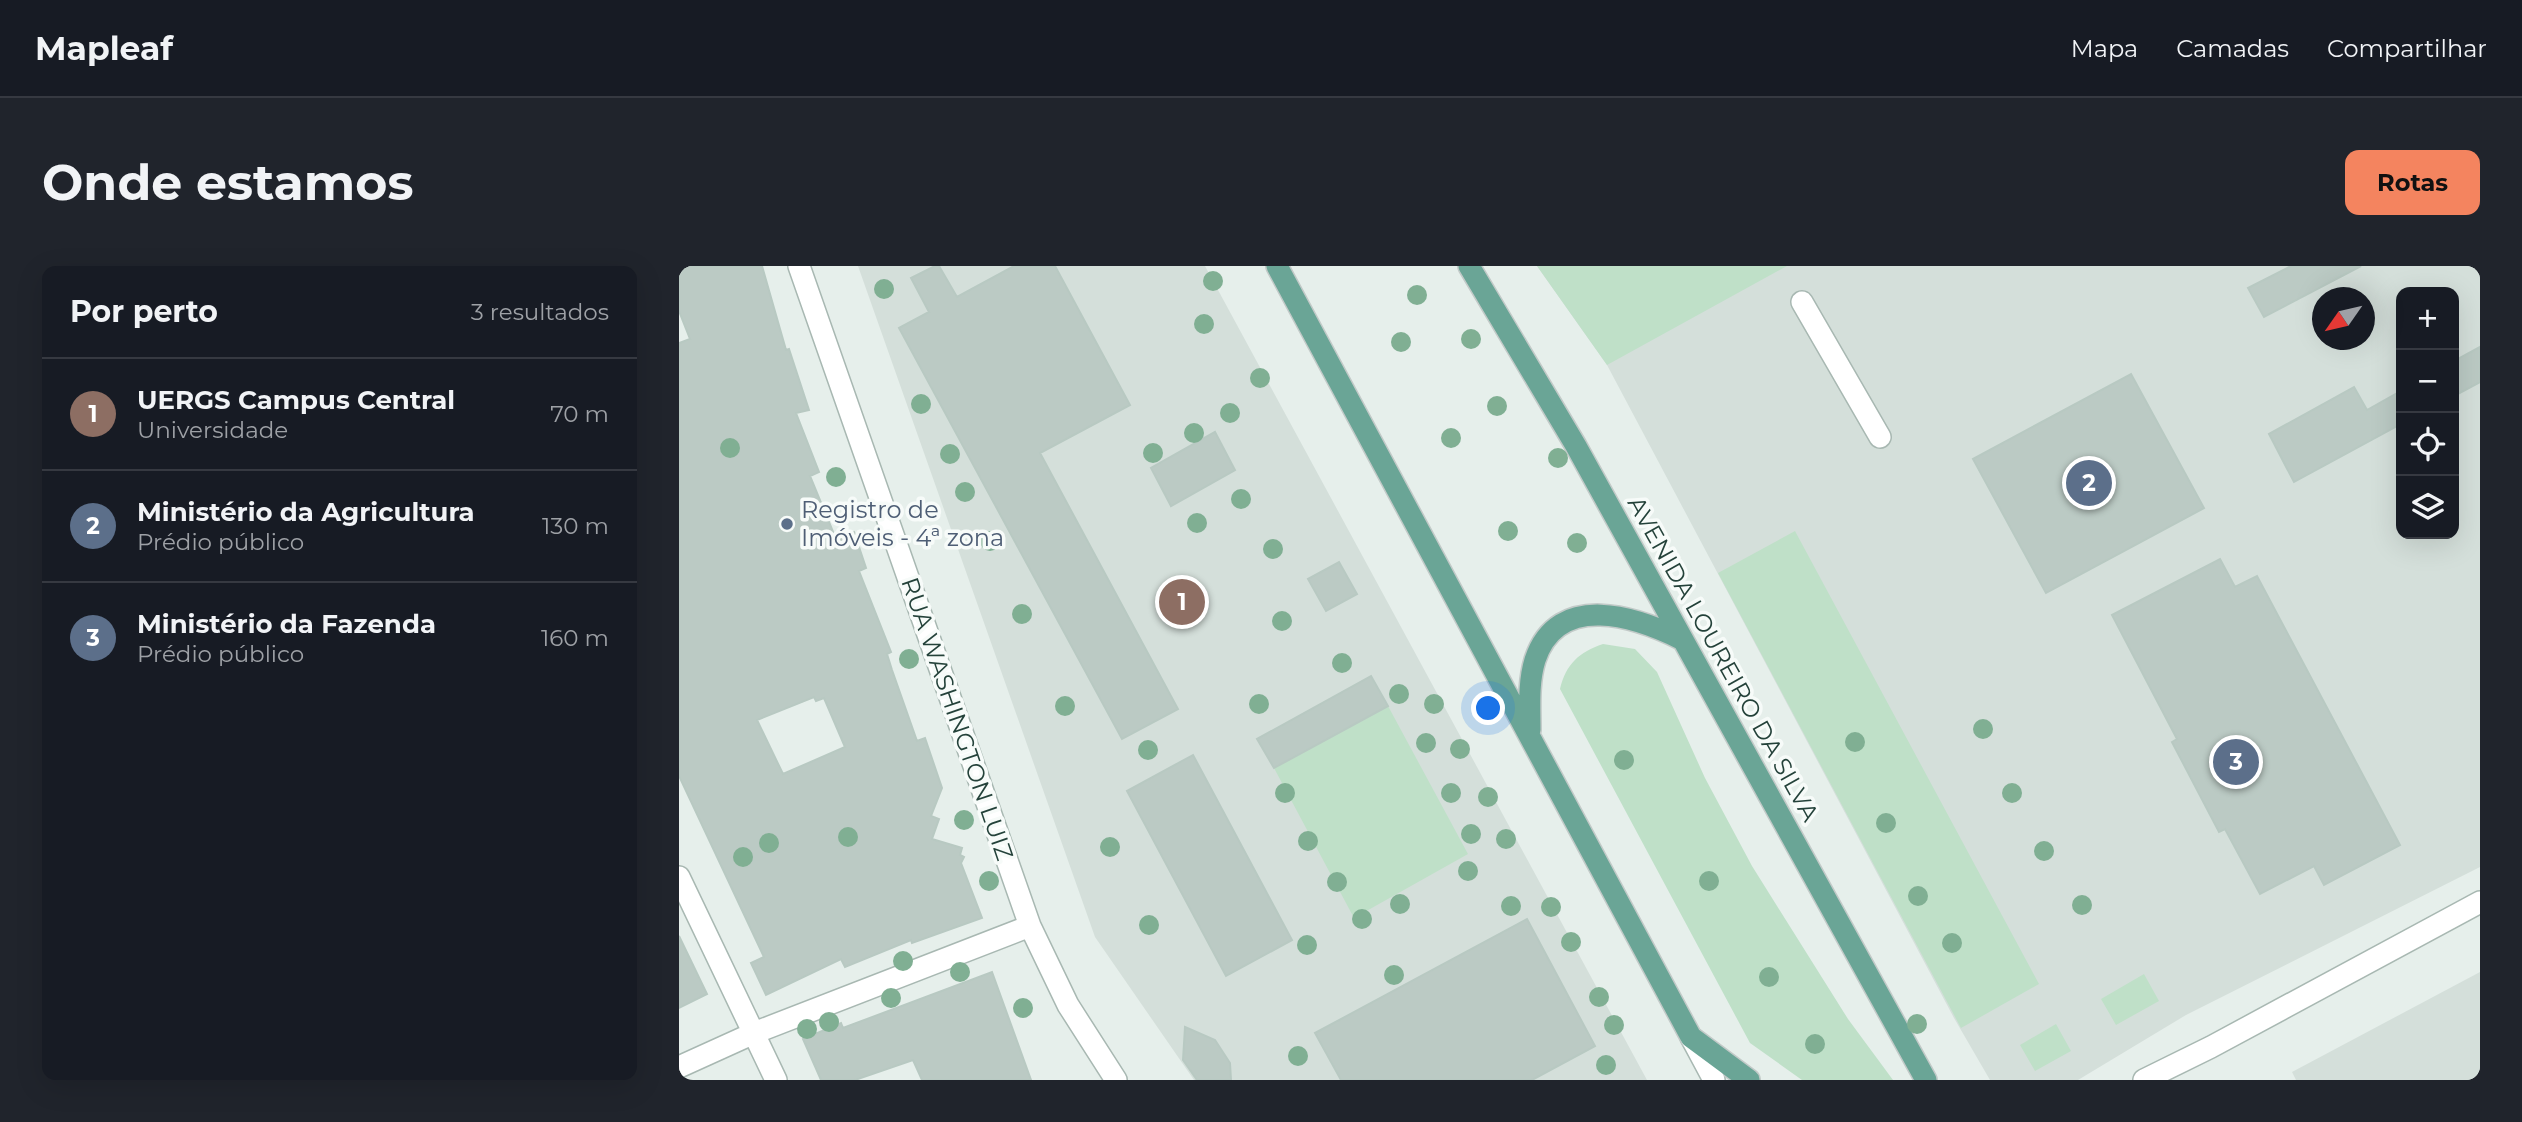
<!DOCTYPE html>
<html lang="pt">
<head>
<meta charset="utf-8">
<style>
  :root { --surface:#171b24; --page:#20242c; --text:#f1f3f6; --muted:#9ea1a6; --line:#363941; --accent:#f4845f }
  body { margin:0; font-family:Montserrat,sans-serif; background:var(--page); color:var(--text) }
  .controls { position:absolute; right:21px; top:21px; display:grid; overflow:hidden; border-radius:14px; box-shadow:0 7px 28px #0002 }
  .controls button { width:63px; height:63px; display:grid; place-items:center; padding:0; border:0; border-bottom:2px solid var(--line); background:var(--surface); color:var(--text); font:35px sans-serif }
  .compass { position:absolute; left:1633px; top:21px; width:63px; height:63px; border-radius:50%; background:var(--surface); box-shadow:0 7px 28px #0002; rotate:236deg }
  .you { position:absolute; left:810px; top:443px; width:24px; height:24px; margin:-18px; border:5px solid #fff; border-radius:50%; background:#1a73e8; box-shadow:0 0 0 10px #1a73e833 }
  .badge { display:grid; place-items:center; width:46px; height:46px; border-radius:50%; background:var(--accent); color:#fff; font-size:23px; font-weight:700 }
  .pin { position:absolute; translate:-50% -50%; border:4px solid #fff; box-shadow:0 2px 7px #0006 }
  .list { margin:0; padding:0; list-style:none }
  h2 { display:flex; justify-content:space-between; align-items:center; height:91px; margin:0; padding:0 28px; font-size:30px }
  h2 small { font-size:23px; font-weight:400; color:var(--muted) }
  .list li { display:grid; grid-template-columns:46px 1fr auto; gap:21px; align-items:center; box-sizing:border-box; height:112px; padding:0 28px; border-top:2px solid var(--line) }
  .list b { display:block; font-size:26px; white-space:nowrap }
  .list p { margin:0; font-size:23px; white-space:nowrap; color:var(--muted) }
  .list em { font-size:23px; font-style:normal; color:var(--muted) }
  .icon { flex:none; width:38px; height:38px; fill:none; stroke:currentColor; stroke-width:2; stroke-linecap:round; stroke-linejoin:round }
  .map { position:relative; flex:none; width:1801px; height:814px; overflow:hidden; border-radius:14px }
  header { display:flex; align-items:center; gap:42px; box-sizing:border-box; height:98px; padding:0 35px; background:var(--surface); border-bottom:2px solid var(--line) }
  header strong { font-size:33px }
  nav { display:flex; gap:38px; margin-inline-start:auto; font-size:24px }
  .intro { display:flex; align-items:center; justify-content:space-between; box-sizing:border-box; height:168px; padding:0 42px }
  h1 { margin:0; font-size:49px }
  .button { padding:18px 32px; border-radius:14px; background:var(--accent); color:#111; font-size:24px; font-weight:700 }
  main { display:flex; gap:42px; padding:0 42px }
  aside { flex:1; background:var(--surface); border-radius:14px; box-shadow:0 7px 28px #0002 }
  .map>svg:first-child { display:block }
</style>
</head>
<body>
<header>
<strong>Mapleaf</strong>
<nav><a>Mapa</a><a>Camadas</a><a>Compartilhar</a></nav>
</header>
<div class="intro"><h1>Onde estamos</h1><a class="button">Rotas</a></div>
<main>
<aside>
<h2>Por perto<small>3 resultados</small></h2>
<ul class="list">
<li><span class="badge" style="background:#8d6e63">1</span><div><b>UERGS Campus Central</b><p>Universidade</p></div><em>70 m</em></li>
<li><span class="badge" style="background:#5c6f8a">2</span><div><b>Ministério da Agricultura</b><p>Prédio público</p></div><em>130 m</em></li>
<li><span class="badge" style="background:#5c6f8a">3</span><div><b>Ministério da Fazenda</b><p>Prédio público</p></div><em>160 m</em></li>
</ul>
</aside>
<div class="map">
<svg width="1801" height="814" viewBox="0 0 1801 814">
  <rect width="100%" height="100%" fill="#e6efeb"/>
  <path fill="#d4dfda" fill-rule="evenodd" d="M 179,0 L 526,0 L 968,814 L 515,814 L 416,671 Z
    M 858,0 L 1801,0 L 1801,601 L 1507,749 L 1399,814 L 1311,814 L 1275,752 L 928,99 ZM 1722,26 L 1775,26 L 1775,268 L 1722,268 ZM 1644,32 L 1686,32 L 1686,74 L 1644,74 Z
    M 1801,706 L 1801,814 L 1617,814 L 1613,806 Z"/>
  <path fill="#bfe0c8" d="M 858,0 L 1108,0 L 928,99 Z
    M 1116,265 L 1360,718 L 1282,762 L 1039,307 Z
    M 924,378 L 956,383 L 978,406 L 1026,512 L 1073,600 L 1169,753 L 1214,814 L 1123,814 L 1071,777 L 881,423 C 887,398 900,386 924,378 Z
    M 709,440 L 789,588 L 675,652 L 595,502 Z
    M 1465,708 L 1480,735 L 1437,759 L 1422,733 Z
    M 1377,758 L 1392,785 L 1356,805 L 1341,779 Z"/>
  <path fill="#bbcac4" stroke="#b8c9c2" stroke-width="2" fill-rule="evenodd" d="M 0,0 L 83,0 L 107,84 L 110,83 L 130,144 L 117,147 L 140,206 L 131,210 L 157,273 L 175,266 L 187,302 L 180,305 L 212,386 L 208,388 L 213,404 L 238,475 L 246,472 L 263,522 L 252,550 L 260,553 L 253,573 L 283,582 L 281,589 L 285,591 L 282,597 L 303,652 L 233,677 L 232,674 L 166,701 L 162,693 L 87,729 L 72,697 L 85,691 L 0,510 L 0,77 L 11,73 L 0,45 ZM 135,431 L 137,435 L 145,432 L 166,481 L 104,508 L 78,454 Z
    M 256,0 L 260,0 L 278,31 L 335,0 L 376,0 L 451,139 L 361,187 L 499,443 L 443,473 L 220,62 L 250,46 L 232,12 Z
    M 1612,0 L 1682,0 L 1585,51 L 1569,22 Z
    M 1801,81 L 1801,116 L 1775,130 L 1775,95 Z
    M 1452,108 L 1525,242 L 1367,327 L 1294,193 Z
    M 1675,121 L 1688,144 L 1722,125 L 1722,158 L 1615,216 L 1590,168 Z
    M 536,166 L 556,204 L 492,240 L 472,202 Z
    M 1541,293 L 1556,321 L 1578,310 L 1721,579 L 1645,619 L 1635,600 L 1581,628 L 1546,563 L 1540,566 L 1493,476 L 1498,473 L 1433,349 Z
    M 660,296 L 678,328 L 647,345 L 629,313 Z
    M 692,410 L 709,440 L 595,502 L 578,473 Z
    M 514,489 L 613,674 L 547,710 L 448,525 Z
    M 848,653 L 916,780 L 853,814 L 662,814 L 636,767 Z
    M 0,670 L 28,728 L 0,742 Z
    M 313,706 L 352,814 L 243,814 L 234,794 L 176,814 L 142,814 L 124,773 L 162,757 L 164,762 Z
    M 506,761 L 536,774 L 551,797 L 552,814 L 518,814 L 504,794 Z"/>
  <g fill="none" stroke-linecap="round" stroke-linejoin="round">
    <g stroke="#a8b8b2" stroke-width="24">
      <path id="minor" d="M 120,0 L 351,660 L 389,739 L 437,814
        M 1123,36 L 1201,171
        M 0,611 L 97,814
        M 1012,771 L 1035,814
        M 0,801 L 75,767 L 351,660
        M 1465,814 L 1532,781 L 1801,636"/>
    </g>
    <g stroke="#c2cac8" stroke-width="24">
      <path id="major" d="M 598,0 L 1012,771 L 1070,814
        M 790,0 L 897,180 L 1247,814
        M 851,464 C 851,441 849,417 856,394 C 879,324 958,351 1004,374"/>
    </g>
    <use href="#minor" stroke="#fff" stroke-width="21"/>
    <use href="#major" stroke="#6aa596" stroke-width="21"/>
  </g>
  <g fill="#80af93">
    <circle cx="534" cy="15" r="10"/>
    <circle cx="205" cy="23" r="10"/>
    <circle cx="738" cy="29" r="10"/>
    <circle cx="525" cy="58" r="10"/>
    <circle cx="792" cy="73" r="10"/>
    <circle cx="722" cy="76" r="10"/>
    <circle cx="581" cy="112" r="10"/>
    <circle cx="242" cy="138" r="10"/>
    <circle cx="818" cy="140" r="10"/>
    <circle cx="551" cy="147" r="10"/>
    <circle cx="515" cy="167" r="10"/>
    <circle cx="772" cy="172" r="10"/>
    <circle cx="51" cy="182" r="10"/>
    <circle cx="474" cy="187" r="10"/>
    <circle cx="271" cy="188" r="10"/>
    <circle cx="879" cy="192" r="10"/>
    <circle cx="157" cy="211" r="10"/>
    <circle cx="286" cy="226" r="10"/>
    <circle cx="562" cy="233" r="10"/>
    <circle cx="518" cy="257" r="10"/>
    <circle cx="829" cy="265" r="10"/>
    <circle cx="311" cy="275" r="10"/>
    <circle cx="898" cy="277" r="10"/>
    <circle cx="594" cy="283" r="10"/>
    <circle cx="515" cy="324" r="10"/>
    <circle cx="343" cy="348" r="10"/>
    <circle cx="603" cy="355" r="10"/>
    <circle cx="230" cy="393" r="10"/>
    <circle cx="663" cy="397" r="10"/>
    <circle cx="720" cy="428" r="10"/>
    <circle cx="580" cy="438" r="10"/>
    <circle cx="755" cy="438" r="10"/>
    <circle cx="386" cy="440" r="10"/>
    <circle cx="1304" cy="463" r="10"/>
    <circle cx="1176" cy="476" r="10"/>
    <circle cx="747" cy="477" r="10"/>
    <circle cx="781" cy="483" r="10"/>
    <circle cx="469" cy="484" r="10"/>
    <circle cx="945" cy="494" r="10"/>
    <circle cx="606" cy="527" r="10"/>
    <circle cx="772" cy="527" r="10"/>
    <circle cx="1333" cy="527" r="10"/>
    <circle cx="809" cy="531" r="10"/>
    <circle cx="285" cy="554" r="10"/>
    <circle cx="1207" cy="557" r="10"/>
    <circle cx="792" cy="568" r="10"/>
    <circle cx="169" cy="571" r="10"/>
    <circle cx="827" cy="573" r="10"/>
    <circle cx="629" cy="575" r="10"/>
    <circle cx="90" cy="577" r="10"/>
    <circle cx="431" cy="581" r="10"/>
    <circle cx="1365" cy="585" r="10"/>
    <circle cx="64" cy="591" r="10"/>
    <circle cx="789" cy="605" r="10"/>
    <circle cx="310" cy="615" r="10"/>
    <circle cx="1030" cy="615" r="10"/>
    <circle cx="658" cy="616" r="10"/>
    <circle cx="1239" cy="630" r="10"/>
    <circle cx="721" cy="638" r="10"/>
    <circle cx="1403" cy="639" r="10"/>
    <circle cx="832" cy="640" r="10"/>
    <circle cx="872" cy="641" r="10"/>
    <circle cx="683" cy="653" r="10"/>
    <circle cx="470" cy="659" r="10"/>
    <circle cx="892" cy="676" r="10"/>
    <circle cx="1273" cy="677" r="10"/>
    <circle cx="628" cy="679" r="10"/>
    <circle cx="224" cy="695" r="10"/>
    <circle cx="281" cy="706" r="10"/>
    <circle cx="715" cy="709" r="10"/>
    <circle cx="1090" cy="711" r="10"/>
    <circle cx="920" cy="731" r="10"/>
    <circle cx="212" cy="732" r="10"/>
    <circle cx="344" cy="742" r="10"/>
    <circle cx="150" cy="756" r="10"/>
    <circle cx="1238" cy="758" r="10"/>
    <circle cx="935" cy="759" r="10"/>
    <circle cx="128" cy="763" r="10"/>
    <circle cx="1136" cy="778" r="10"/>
    <circle cx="619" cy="790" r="10"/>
    <circle cx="927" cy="799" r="10"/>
  </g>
  <circle fill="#5c6f8a" stroke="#f7fbf9" stroke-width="2.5" cx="108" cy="258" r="7"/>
  <g text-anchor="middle" stroke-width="7" stroke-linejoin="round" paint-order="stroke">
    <g font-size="24" fill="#4e5e75" stroke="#f7fbf9" text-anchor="start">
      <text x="122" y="252">Registro de<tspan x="122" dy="28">Imóveis - 4ª zona</tspan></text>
    </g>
    <g font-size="24" fill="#24423a" stroke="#f7fbf9">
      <text transform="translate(1044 393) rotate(61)" y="8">AVENIDA LOUREIRO DA SILVA</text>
      <text transform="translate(278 453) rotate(71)" y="8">RUA WASHINGTON LUIZ</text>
    </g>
  </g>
</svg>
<div class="controls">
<button>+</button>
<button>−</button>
<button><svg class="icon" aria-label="locate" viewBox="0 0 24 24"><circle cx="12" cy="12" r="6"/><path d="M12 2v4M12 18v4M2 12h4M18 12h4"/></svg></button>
<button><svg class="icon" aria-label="layers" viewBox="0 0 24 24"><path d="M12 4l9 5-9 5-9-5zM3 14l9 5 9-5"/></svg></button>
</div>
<svg class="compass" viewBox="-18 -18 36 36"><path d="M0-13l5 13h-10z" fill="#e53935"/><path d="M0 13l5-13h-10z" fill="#9ea1a6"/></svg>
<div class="you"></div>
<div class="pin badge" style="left:503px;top:336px;background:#8d6e63">1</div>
<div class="pin badge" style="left:1410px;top:217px;background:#5c6f8a">2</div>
<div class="pin badge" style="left:1557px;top:496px;background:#5c6f8a">3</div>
</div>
</main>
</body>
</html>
